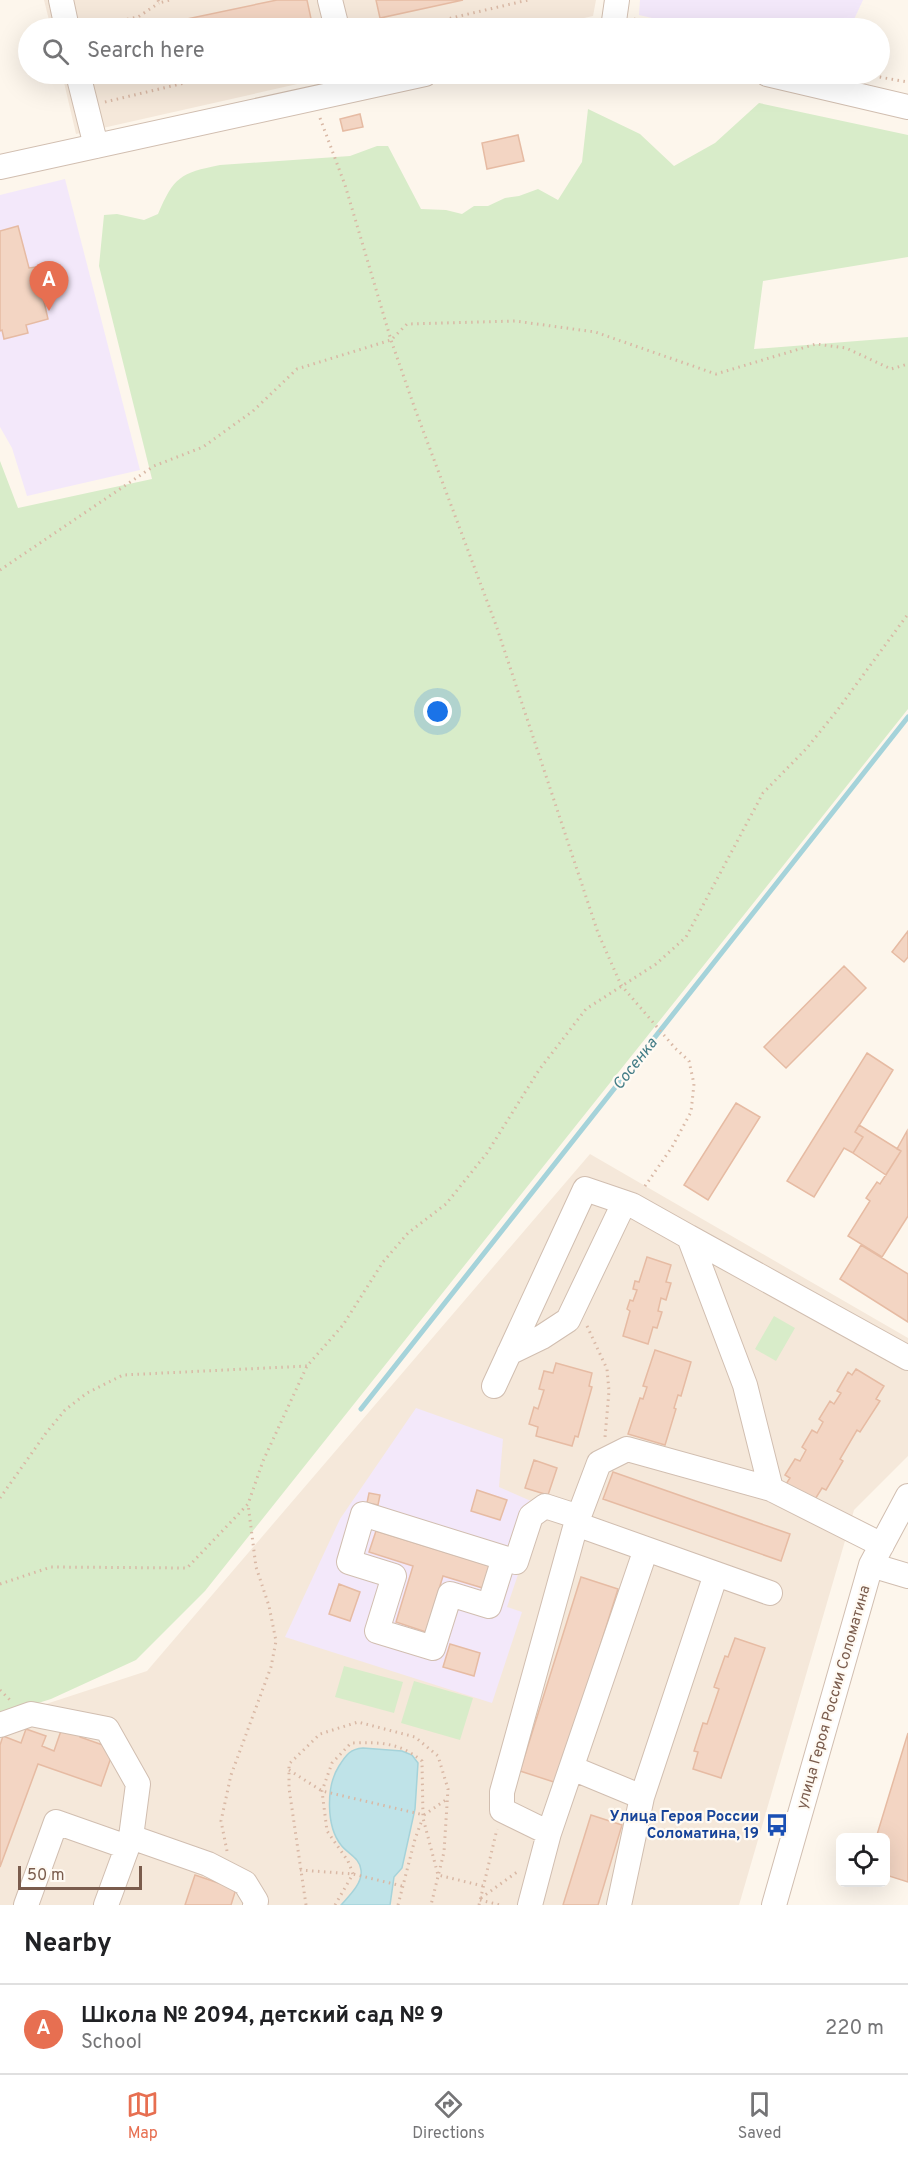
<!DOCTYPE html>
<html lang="en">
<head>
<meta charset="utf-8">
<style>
  :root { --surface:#fff; --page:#f6f6f6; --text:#202124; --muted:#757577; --line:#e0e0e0; --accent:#e76f51 }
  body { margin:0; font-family:Overpass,sans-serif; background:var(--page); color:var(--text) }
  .controls { position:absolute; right:18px; bottom:18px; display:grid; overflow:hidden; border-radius:9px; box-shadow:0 6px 24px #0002 }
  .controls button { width:54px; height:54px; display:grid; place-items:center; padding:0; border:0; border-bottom:2px solid var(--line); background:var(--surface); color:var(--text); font:30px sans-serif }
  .scale { position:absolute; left:18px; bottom:15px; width:124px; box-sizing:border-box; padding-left:6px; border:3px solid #7a5c4d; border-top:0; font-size:16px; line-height:21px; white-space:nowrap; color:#7a5c4d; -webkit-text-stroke:4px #fffaf3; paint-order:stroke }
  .you { position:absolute; left:438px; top:712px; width:21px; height:21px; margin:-15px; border:4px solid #fff; border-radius:50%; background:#1a73e8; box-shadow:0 0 0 9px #1a73e833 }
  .badge { display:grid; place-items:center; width:39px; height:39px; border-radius:50%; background:var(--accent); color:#fff; font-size:20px; font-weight:700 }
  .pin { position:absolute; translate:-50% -50px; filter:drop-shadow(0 2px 3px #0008) }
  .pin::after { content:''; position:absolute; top:32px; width:21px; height:18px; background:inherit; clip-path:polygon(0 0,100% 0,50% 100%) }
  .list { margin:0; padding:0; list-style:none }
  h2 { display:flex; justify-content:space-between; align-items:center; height:78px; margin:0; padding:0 24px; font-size:26px }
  h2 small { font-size:20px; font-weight:400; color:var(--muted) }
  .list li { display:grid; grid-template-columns:39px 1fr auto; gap:18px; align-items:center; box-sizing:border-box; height:90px; padding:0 24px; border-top:2px solid var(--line) }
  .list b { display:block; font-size:22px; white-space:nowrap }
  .list p { margin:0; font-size:20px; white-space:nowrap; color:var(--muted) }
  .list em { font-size:20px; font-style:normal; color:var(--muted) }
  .icon { flex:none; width:33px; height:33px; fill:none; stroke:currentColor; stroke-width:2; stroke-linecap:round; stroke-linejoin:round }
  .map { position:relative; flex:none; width:908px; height:1905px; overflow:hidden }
  .search { position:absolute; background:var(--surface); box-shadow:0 6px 24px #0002; left:18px; right:18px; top:18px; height:66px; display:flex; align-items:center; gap:15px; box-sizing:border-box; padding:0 21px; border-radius:33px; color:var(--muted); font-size:22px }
  .sheet { height:168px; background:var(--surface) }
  nav { display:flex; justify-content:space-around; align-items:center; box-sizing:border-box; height:84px; border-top:2px solid var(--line); background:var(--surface); font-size:16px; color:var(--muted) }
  nav a { display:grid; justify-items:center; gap:3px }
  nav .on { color:var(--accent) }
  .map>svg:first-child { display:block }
</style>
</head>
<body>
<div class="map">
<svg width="908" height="1905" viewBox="0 0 908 1905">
  <rect width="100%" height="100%" fill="#fdf6ec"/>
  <path fill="#f5e8da" d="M 44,0 L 596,0 L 593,16 L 539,28 L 51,28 Z
    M 62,74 L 342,74 L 76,134 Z
    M 590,1154 L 908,1338 L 908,1456 L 854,1510 L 739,1905 L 0,1905 L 0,1719 L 147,1671 Z"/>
  <path fill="#f3e8fa" d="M 640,0 L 863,0 L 850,28 L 696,28 L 639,15 Z
    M 65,179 L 140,470 L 27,496 L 12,448 L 0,427 L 0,195 Z
    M 416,1408 L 503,1439 L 499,1487 L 531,1501 L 510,1549 L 525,1554 L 507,1607 L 522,1612 L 492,1703 L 285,1637 L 340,1519 Z"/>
  <path fill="#d8ecc9" d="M 759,103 L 908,135 L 908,257 L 763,281 L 754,349 L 908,337 L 908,709 L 205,1591 L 136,1660 L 51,1699 L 0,1715 L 0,461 L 18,508 L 152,479 L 99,266 L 104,215 L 117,214 L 144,220 L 158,214 C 174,177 180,173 220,165 L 350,156 L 377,146 L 388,146 L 421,209 L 446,210 L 462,214 L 474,206 L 488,206 L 505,198 L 519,196 L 538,189 L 558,200 L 582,162 L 588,109 L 640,134 L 674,166 L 715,143 Z
    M 774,1316 L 795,1328 L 776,1361 L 755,1349 Z
    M 344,1666 L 403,1682 L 394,1713 L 335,1697 Z
    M 414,1681 L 473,1698 L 460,1740 L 401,1723 Z"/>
  <path fill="#bfe3e8" stroke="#a5d3da" stroke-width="1.5" d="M 363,1748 L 402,1751 L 412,1755 L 418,1763 L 415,1809 L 402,1868 L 394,1877 L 390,1905 L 341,1905 C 349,1896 363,1883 361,1870 C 360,1858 348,1854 341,1845 C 326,1826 326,1786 339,1766 C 346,1755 350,1749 363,1748 Z"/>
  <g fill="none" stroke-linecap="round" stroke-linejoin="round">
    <path stroke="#a5d3da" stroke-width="5" d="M 361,1409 L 908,717"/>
  </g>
  <path fill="#f3d5c3" stroke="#e6bba3" stroke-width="1.5" d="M 277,0 L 307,0 L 313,28 L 144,28 Z
    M 376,0 L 463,0 L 380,18 Z
    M 360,114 L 363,127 L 343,131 L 340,119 Z
    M 518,135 L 524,161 L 487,169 L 482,143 Z
    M 18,226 L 29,268 L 36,267 L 48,319 L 26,325 L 28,333 L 4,339 L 2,330 L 0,331 L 0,231 Z
    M 908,931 L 908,957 L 904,962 L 892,952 Z
    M 844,966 L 866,988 L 786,1068 L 764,1047 Z
    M 867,1053 L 893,1070 L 855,1132 L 863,1137 L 853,1153 L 844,1148 L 814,1197 L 787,1181 Z
    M 736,1103 L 760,1117 L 708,1200 L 684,1185 Z
    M 859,1125 L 901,1151 L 886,1175 L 853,1153 L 863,1137 L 855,1132 Z
    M 907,1131 L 908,1216 L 882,1257 L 848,1236 L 870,1201 L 866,1198 L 877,1182 L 880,1184 L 901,1151 L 897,1149 Z
    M 861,1245 L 908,1274 L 908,1322 L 840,1279 Z
    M 647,1257 L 671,1265 L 666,1282 L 671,1283 L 666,1300 L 661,1298 L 658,1311 L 662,1312 L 657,1328 L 653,1327 L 648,1344 L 623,1336 L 630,1311 L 627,1309 L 630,1300 L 633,1301 L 637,1290 L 633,1289 L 635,1281 L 639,1282 Z
    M 655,1350 L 691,1362 L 681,1396 L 678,1395 L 674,1408 L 676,1409 L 665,1445 L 628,1434 L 640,1398 L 643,1399 L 647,1387 L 643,1386 Z
    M 556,1363 L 592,1373 L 589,1386 L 592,1387 L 578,1437 L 575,1436 L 572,1446 L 536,1436 L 538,1427 L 529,1424 L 534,1407 L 538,1409 L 544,1390 L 539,1389 L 544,1371 L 553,1373 Z
    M 856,1369 L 884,1386 L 876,1399 L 880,1401 L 860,1432 L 857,1430 L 840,1459 L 843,1461 L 826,1490 L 822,1488 L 814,1501 L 786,1484 L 790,1478 L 785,1475 L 795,1459 L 800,1461 L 806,1450 L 802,1447 L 812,1430 L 817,1433 L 823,1422 L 819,1419 L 830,1401 L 834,1404 L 841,1393 L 837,1391 L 848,1372 L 852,1375 Z
    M 534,1460 L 557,1468 L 548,1495 L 525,1488 Z
    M 613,1472 L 790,1534 L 781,1561 L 603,1499 Z
    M 477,1490 L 507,1500 L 500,1520 L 471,1511 Z
    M 369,1493 L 380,1495 L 378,1505 L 367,1503 Z
    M 376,1531 L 493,1567 L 486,1589 L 443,1576 L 426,1632 L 396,1622 L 413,1566 L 369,1552 Z
    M 581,1577 L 618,1589 L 557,1783 L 520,1771 Z
    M 339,1584 L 360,1592 L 350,1621 L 329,1614 Z
    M 735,1638 L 765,1648 L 721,1778 L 693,1769 L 698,1752 L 694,1751 L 703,1723 L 707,1724 L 719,1689 L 714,1687 L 725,1656 L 728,1657 Z
    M 450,1644 L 480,1653 L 474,1676 L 443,1667 Z
    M 63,1725 L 81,1732 L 80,1737 L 114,1749 L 101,1786 L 38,1764 L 0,1867 L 0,1745 L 3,1736 L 21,1743 L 26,1729 L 46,1736 L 42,1746 L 54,1751 Z
    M 908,1733 L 908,1882 L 886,1875 L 886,1838 L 876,1838 Z
    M 591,1815 L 622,1825 L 598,1905 L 563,1905 Z
    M 195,1875 L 236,1889 L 231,1905 L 185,1905 Z"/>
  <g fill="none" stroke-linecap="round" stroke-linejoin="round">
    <g stroke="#d1beb0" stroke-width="26">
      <path id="minor" d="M 61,0 L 67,28
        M 330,0 L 337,28
        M 613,28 L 617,0
        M 78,74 L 96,146
        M 767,74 L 908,107
        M 0,167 L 425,74
        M 689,1237 L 908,1358
        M 509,1353 L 542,1337 L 568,1320 L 624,1203
        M 494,1386 L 585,1189 L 632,1205 L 689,1237 L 745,1385 L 771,1489
        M 576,1524 L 599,1463 L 627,1449 L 771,1489 L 882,1545
        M 504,1558 L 489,1606 L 450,1594 L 433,1648 L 377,1631 L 394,1576 L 349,1562 L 363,1514 L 504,1558 L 516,1562 L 531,1516 L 545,1506 L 579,1517
        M 871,1565 L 908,1576
        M 0,1725 L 31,1714 L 107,1729 L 138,1784 L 131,1837 L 106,1905
        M 572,1768 L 642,1797 L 619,1905
        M 642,1797 L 716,1574
        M 549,1833 L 646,1549
        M 131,1837 L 208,1864 L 245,1883 L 256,1901 L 255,1905
        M 26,1905 L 56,1822 L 127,1847
        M 530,1905 L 549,1833 L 502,1810 L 502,1792 L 576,1524 L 770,1593
        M 774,1905 L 871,1565 L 908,1496"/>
    </g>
    <path stroke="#d9b8a5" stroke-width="3" stroke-dasharray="1.5 4.5" stroke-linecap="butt" d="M 158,0 L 159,3 L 170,0
      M 634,19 L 672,28
      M 86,28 L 138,17 L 159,3
      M 409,28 L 528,0
      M 862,74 L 908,82
      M 105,102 L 222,74
      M 320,118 L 345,185 L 391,340 L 415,409 L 496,625 L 598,933 L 621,985 L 675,1048 L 689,1061 L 694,1084 L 691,1112 L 672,1147 L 643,1189
      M 0,570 L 154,466 L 203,447 L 253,411 L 297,369 L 391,340 L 407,324 L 515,321 L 595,332 L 716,374 L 816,344 L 846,348 L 891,369 L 908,364
      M 587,1326 L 607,1369 L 609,1391 L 605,1437
      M 0,1498 L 46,1433 L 65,1410 L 87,1393 L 123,1375 L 307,1366
      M 0,1584 L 51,1567 L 187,1568 L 248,1504 L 263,1461 L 307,1366 L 343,1325 L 383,1262 L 408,1233 L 446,1204 L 487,1153 L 539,1070 L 586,1009 L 656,964 L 686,937 L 763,793 L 806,749 L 836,712 L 908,614
      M 0,1690 L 10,1700
      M 289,1770 L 322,1791 L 424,1815 L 447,1799
      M 227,1851 L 221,1821 L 231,1775 L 271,1667 L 276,1641 L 269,1606 L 256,1567 L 248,1504
      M 300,1870 L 353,1874 L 402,1886
      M 481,1898 L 517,1872
      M 480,1900 L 500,1905
      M 306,1905 L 289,1788 L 289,1764 L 320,1734 L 358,1722 L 415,1737 L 438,1756 L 448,1789 L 444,1852 L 431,1905
      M 335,1905 L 353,1874 L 348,1861 L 327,1831 L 322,1791 L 332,1763 L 351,1743 C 379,1742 399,1742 422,1761 L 423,1818 L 438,1875 L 483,1886
      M 398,1905 L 415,1839 L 422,1820
      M 479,1905 L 497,1829"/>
    <use href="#minor" stroke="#fff" stroke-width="24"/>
  </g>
  <defs>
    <g id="bus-bare" transform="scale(1.8)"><path d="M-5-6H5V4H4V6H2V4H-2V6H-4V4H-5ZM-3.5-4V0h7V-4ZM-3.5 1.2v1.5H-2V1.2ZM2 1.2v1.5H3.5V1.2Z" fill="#1a4fb4" stroke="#fffaf3" stroke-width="2.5" paint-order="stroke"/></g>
  </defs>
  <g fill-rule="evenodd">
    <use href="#bus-bare" x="777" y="1825"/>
  </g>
  <g text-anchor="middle" stroke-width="4.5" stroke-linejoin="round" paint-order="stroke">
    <g font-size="15" fill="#7a5c4d" stroke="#fffaf3">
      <text transform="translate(833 1697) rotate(-74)" y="5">улица Героя России Соломатина</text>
    </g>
    <g font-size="15" font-weight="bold" fill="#164399" stroke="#fffaf3" text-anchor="end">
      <text x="759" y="1821">Улица Героя России<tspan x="759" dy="17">Соломатина, 19</tspan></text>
    </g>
    <g font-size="16" font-style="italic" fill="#437c86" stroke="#fffaf3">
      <text transform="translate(634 1063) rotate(-52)" y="6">Сосенка</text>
    </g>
  </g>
</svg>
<div class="controls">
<button><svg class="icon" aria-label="locate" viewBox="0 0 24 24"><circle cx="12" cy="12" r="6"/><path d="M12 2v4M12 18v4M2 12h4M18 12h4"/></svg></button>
</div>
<div class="scale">50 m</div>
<div class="you"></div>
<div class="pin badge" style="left:49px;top:311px">A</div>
<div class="search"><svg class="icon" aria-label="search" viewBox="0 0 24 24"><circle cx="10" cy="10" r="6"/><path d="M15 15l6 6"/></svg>Search here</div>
</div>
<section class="sheet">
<h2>Nearby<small></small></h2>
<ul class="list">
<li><span class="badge">A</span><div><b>Школа № 2094, детский сад № 9</b><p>School</p></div><em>220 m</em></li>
</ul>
</section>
<nav>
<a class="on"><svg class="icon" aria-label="map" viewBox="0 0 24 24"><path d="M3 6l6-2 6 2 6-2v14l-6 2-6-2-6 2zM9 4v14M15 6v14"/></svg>Map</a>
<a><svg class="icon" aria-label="directions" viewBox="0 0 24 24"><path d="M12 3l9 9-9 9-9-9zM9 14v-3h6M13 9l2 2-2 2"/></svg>Directions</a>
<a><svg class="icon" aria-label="saved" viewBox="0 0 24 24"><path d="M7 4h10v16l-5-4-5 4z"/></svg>Saved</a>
</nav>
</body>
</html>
